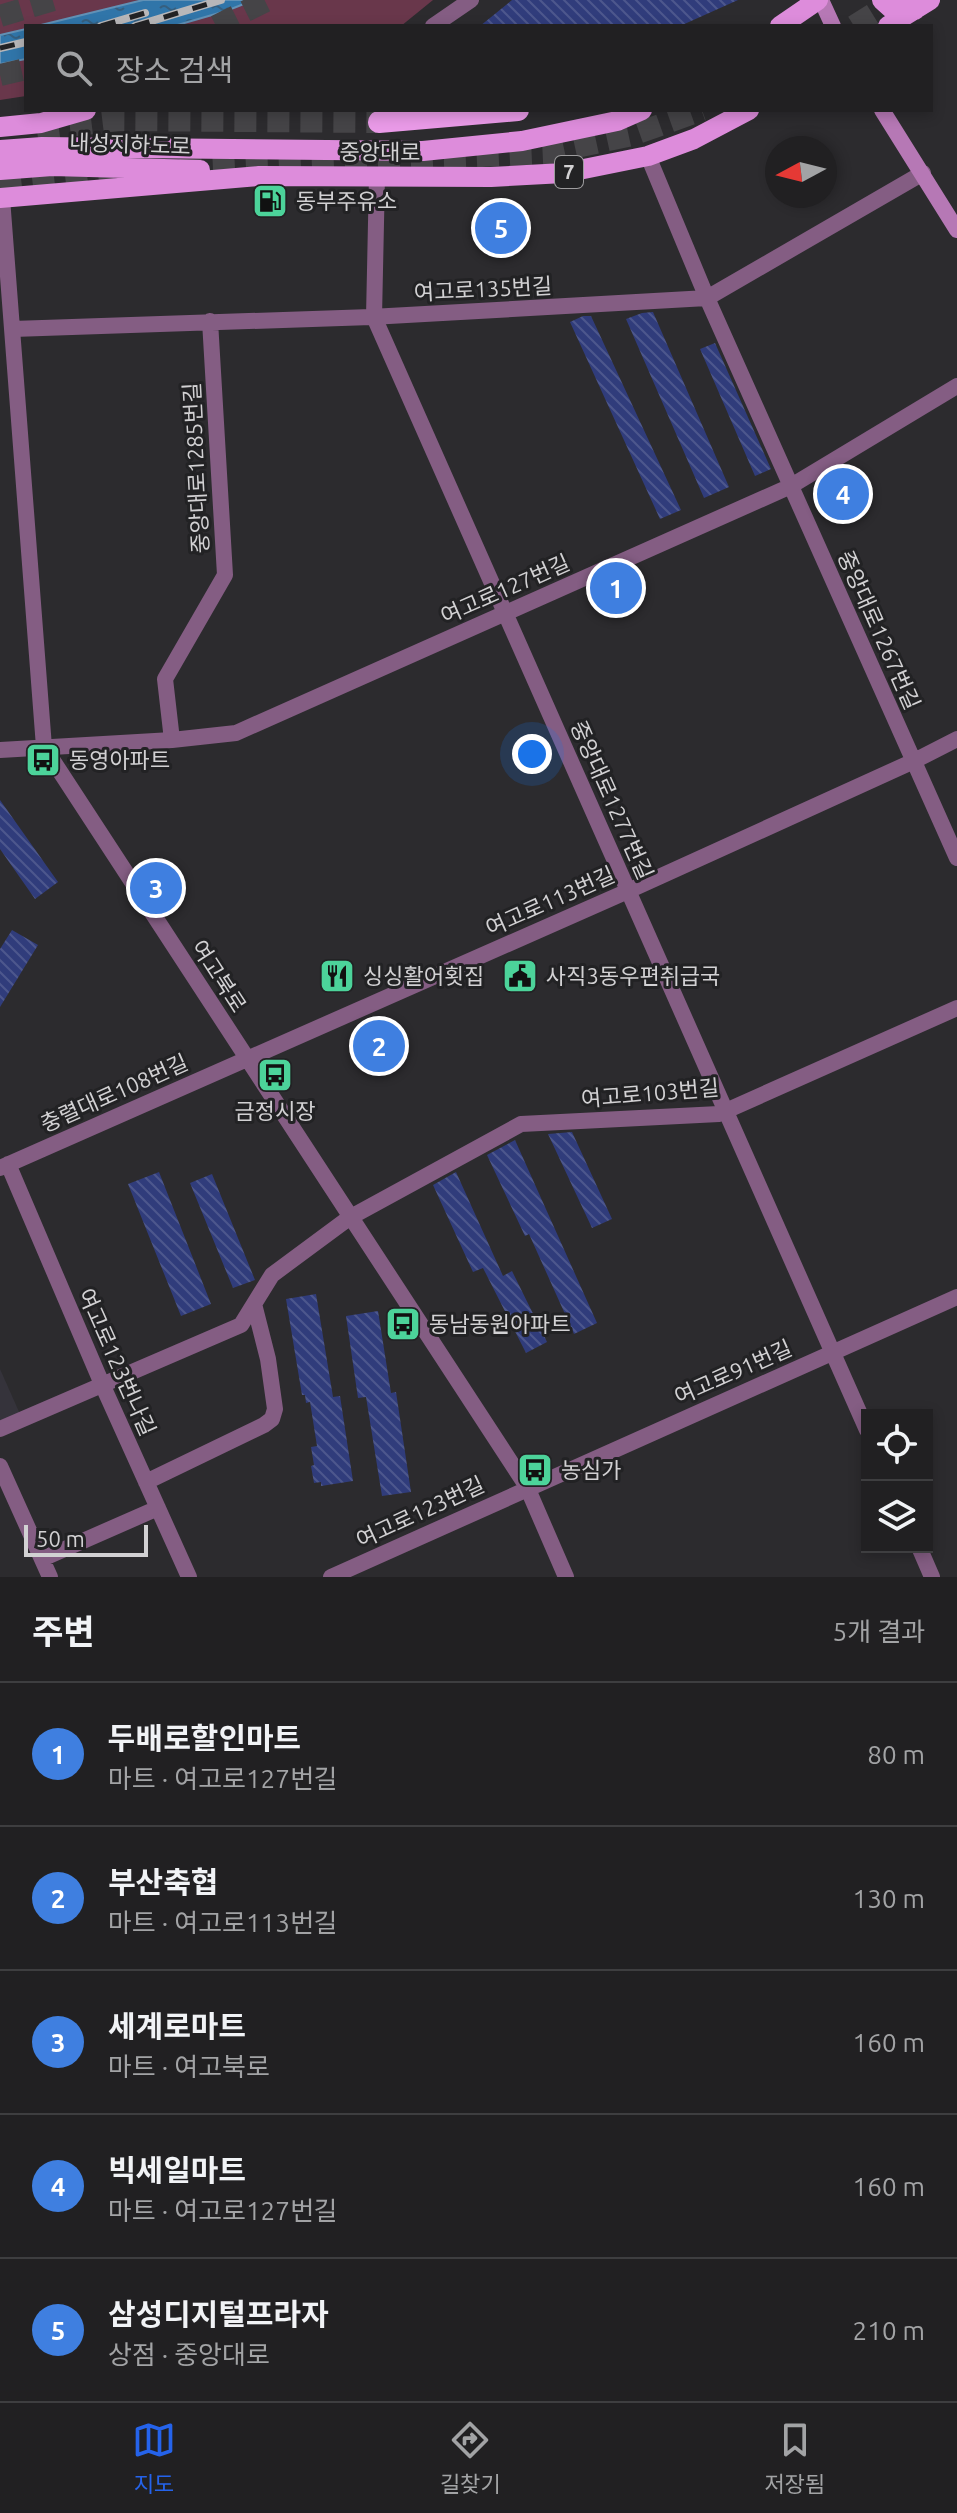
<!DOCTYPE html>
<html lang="ko">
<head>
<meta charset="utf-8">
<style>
  :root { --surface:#212022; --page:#2d2d2f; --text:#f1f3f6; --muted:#a2a3a5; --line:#3e3e40; --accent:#2563eb }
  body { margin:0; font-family:Ubuntu,"Noto Sans KR",sans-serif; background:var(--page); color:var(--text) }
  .controls { position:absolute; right:24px; bottom:24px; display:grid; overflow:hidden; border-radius:0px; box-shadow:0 4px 12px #0003 }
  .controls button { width:72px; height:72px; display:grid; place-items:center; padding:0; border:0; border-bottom:2px solid var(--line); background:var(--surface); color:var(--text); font:40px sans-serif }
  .compass { position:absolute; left:765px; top:136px; width:72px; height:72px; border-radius:50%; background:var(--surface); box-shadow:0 4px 12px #0003; rotate:263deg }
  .scale { position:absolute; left:24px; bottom:20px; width:124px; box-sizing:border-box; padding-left:8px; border:4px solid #d2d1d3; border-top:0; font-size:22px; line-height:28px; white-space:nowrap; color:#d2d1d3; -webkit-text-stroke:6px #222224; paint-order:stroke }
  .you { position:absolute; left:532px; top:754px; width:28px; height:28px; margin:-20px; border:6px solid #fff; border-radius:50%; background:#1a73e8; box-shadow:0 0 0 12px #1a73e833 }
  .badge { display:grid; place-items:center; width:52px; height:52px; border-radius:50%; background:var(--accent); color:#fff; font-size:26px; font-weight:700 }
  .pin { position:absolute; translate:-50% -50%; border:4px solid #fff; box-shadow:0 2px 8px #0006 }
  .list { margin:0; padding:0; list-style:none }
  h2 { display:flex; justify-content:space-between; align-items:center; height:104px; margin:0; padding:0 32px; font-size:34px }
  h2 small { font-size:26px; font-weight:400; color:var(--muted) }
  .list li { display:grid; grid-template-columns:52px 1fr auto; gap:24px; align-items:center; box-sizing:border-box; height:144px; padding:0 32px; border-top:2px solid var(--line) }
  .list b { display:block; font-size:30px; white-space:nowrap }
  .list p { margin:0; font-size:26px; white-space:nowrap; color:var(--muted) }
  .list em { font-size:26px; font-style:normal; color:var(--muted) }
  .icon { flex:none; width:44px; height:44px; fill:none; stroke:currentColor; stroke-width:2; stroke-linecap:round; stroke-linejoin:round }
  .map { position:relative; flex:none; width:957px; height:1577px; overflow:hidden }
  .search { position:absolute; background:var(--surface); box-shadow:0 4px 12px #0003; left:24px; right:24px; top:24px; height:88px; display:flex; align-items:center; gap:20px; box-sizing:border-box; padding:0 28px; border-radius:0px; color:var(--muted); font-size:30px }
  .sheet { height:824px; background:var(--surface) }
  nav { display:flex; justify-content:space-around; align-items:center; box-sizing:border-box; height:112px; border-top:2px solid var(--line); background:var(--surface); font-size:22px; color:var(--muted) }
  nav a { display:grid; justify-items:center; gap:4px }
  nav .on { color:var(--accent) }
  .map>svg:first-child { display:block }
</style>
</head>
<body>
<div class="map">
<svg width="957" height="1577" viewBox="0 0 957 1577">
  <defs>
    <pattern id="water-ripples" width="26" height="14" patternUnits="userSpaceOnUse" patternTransform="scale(2)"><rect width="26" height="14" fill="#3075a9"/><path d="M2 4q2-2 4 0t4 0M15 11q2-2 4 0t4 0" fill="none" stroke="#365f7f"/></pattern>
    <pattern id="building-back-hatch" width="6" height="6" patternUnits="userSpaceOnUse" patternTransform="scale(2)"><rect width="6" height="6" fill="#303c7b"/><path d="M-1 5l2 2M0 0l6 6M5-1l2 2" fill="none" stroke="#4d578d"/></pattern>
  </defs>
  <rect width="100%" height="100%" fill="#2c2b2e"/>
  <path fill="#35333b" d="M 0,1369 L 20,1414 L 0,1422 Z"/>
  <path fill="#69374b" d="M 0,0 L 433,0 L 401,26 L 26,26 L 26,96 L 0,100 Z"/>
  <path fill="url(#water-ripples)" stroke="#6191b6" stroke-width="2" d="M 143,0 L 254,0 L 226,11 L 174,26 L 37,26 Z
    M 26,29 L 26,59 L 0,64 L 0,35 Z"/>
  <path fill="url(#building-back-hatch)" d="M 512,0 L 738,0 L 680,26 L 480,26 Z
    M 653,312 L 729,487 L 704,498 L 626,319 L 642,313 Z
    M 583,316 L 591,316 L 681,510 L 660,519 L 570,322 Z
    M 715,343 L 771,469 L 755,476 L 700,349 Z
    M 0,800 L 58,882 L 35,899 L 0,849 Z
    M 12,930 L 38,945 L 0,1007 L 0,949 Z
    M 572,1132 L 612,1219 L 592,1228 L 548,1134 Z
    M 515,1140 L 597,1323 L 574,1334 L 529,1234 L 525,1236 L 487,1155 Z
    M 159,1172 L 211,1304 L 181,1316 L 128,1184 Z
    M 456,1172 L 503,1276 L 512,1271 L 547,1342 L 526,1353 L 483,1268 L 473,1272 L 433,1185 Z
    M 212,1174 L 255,1280 L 233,1288 L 190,1183 Z
    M 316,1294 L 333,1397 L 340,1396 L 353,1481 L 321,1486 L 321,1482 L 314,1483 L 311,1466 L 314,1465 L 311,1447 L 317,1446 L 310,1402 L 306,1403 L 305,1395 L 302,1395 L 286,1299 Z
    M 378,1311 L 391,1393 L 396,1392 L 411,1492 L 382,1496 L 366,1397 L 358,1398 L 346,1316 Z"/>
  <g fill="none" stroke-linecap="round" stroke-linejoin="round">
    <path stroke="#454447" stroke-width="22" stroke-dasharray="22 11" stroke-linecap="butt" d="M 0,16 L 53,0
      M 216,26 L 268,0
      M 854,26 L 896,0
      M 0,75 L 26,69
      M 37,130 L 118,120 L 379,122
      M 180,170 L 549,153 L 632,135 L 702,110
      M 0,188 L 114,174"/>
    <path stroke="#845d83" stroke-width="16" d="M 433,26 L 471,0
      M 648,156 L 707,298 L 957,858
      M 377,176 L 374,317 L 867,1430
      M 2,198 L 44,747 L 527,1487 L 566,1577
      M 13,329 L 371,317 L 707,298 L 923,173
      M 172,740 L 165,679 L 225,575 L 210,321
      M 0,750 L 172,740 L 236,733 L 791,486 L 957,386
      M 8,1164 L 102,1384 L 189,1577
      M 0,1168 L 628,891 L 914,761 L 957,739
      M 0,1429 L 241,1325 L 272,1275 L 349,1218 L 521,1124 L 719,1114 L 957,1008
      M 0,1466 L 50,1577
      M 146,1482 L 264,1425 L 272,1419 L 275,1409 L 268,1359 L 254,1304
      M 919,1547 L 932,1577
      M 42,1559 L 158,1508
      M 331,1577 L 957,1297"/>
    <path stroke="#b678b5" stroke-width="16" d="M 821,0 L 833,26
      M 882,110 L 957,230"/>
    <path stroke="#dd8cdb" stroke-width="20" d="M 882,0 L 892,9 L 915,10
      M 780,26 L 818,0
      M 888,26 L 930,0
      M 0,127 L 41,123 L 86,110
      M 0,150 L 42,147 L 423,151 L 522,141 L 617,121 L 642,110
      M 0,170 L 52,166 L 200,170
      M 0,198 L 259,176 L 491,177 L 564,173 L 648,156 L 694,139 L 749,110"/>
    <path stroke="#e99ae7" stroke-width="22" d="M 379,122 L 518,110"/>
    <g stroke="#b8b7b9" stroke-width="8">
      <path id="rail" d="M 101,26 L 145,13
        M 135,26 L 221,0
        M 0,48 L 26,42"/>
    </g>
    <use href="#rail" stroke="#222224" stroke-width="5" stroke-dasharray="15" stroke-linecap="butt"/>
  </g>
  <defs>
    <g id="fuel-square" transform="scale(1.8)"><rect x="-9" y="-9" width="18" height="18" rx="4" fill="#4cd39a" stroke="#222224"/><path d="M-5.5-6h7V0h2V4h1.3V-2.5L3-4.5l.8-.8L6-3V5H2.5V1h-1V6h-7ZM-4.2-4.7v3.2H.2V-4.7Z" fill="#111"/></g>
    <g id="bus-square" transform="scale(1.8)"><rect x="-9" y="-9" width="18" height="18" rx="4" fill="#4cd39a" stroke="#222224"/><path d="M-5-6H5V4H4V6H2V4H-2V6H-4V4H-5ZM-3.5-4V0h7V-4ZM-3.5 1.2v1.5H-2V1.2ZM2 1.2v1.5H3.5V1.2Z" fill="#111"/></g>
    <g id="restaurant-square" transform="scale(1.8)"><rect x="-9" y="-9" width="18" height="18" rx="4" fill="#4cd39a" stroke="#222224"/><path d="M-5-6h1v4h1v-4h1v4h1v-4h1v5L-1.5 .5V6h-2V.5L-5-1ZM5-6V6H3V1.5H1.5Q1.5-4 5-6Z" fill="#111"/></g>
    <g id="civic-square" transform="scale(1.8)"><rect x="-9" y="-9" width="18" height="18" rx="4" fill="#4cd39a" stroke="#222224"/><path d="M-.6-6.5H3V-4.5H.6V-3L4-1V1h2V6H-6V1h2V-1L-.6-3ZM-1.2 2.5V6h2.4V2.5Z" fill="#111"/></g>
  </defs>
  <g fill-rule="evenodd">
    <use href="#fuel-square" x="270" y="201"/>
    <use href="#bus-square" x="43" y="760"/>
    <use href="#restaurant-square" x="337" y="976"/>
    <use href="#civic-square" x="520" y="976"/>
    <use href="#bus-square" x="275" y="1075"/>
    <use href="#bus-square" x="403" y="1324"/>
    <use href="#bus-square" x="535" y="1470"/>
  </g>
  <g text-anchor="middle" stroke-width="6" stroke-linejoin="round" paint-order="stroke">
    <rect fill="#222224" stroke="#9d9c9e" stroke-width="2" x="555" y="156" width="28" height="32" rx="6"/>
    <g font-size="20" font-weight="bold" fill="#d2d1d3">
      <text x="569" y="179">7</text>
    </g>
    <g font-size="22" fill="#d2d1d3" stroke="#222224">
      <text transform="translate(130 144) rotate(2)" y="8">내성지하도로</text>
      <text x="380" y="160">중앙대로</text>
      <text transform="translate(483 289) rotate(-3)" y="8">여고로135번길</text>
      <text transform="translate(196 468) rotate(-93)" y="8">중앙대로1285번길</text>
      <text transform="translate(505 589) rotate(-24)" y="8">여고로127번길</text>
      <text transform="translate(879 630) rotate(66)" y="8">중앙대로1267번길</text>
      <text transform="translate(612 800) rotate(66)" y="8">중앙대로1277번길</text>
      <text transform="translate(550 901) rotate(-24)" y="8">여고로113번길</text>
      <text transform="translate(219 976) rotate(57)" y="8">여고북로</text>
      <text transform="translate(114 1093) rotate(-24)" y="8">충렬대로108번길</text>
      <text transform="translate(650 1093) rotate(-5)" y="8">여고로103번길</text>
      <text transform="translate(117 1362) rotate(66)" y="8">여고로123번나길</text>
      <text transform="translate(733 1372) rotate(-24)" y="8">여고로91번길</text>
      <text transform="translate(420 1512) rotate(-25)" y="8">여고로123번길</text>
    </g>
    <g font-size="22" fill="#d2d1d3" stroke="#222224" text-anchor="start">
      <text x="296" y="209">동부주유소</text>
      <text x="69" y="768">동영아파트</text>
      <text x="363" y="984">싱싱활어횟집</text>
      <text x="546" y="984">사직3동우편취급국</text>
      <text x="275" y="1119" text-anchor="middle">금정시장</text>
      <text x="429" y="1332">동남동원아파트</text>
      <text x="561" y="1478">농심가</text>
    </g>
  </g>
</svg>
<div class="controls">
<button><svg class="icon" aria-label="locate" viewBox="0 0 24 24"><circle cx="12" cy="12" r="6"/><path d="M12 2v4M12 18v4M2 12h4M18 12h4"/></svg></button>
<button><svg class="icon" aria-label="layers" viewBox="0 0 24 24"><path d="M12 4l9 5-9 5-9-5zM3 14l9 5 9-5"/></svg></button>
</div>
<svg class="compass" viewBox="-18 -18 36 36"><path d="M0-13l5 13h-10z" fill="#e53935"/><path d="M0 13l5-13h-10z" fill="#a2a3a5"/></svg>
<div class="scale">50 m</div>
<div class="you"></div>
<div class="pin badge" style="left:616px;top:588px;background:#3f7fe0">1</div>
<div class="pin badge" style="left:379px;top:1046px;background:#3f7fe0">2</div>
<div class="pin badge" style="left:156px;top:888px;background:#3f7fe0">3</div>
<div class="pin badge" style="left:843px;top:494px;background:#3f7fe0">4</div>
<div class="pin badge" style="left:501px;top:228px;background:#3f7fe0">5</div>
<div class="search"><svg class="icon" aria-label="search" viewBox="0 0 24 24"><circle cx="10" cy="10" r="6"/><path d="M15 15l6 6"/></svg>장소 검색</div>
</div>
<section class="sheet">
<h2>주변<small>5개 결과</small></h2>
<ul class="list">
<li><span class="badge" style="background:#3f7fe0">1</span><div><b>두배로할인마트</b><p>마트 · 여고로127번길</p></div><em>80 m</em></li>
<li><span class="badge" style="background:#3f7fe0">2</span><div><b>부산축협</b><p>마트 · 여고로113번길</p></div><em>130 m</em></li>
<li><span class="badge" style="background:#3f7fe0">3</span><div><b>세계로마트</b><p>마트 · 여고북로</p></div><em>160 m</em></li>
<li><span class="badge" style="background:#3f7fe0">4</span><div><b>빅세일마트</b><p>마트 · 여고로127번길</p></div><em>160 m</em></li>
<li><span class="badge" style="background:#3f7fe0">5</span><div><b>삼성디지털프라자</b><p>상점 · 중앙대로</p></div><em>210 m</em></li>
</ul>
</section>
<nav>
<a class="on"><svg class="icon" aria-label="map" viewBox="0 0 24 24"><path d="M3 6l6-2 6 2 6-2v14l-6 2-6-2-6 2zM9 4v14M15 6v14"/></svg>지도</a>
<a><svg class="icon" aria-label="directions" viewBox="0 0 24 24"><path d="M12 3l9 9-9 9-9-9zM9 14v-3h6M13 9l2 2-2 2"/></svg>길찾기</a>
<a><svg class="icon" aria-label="saved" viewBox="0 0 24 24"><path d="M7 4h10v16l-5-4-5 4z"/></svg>저장됨</a>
</nav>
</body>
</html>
